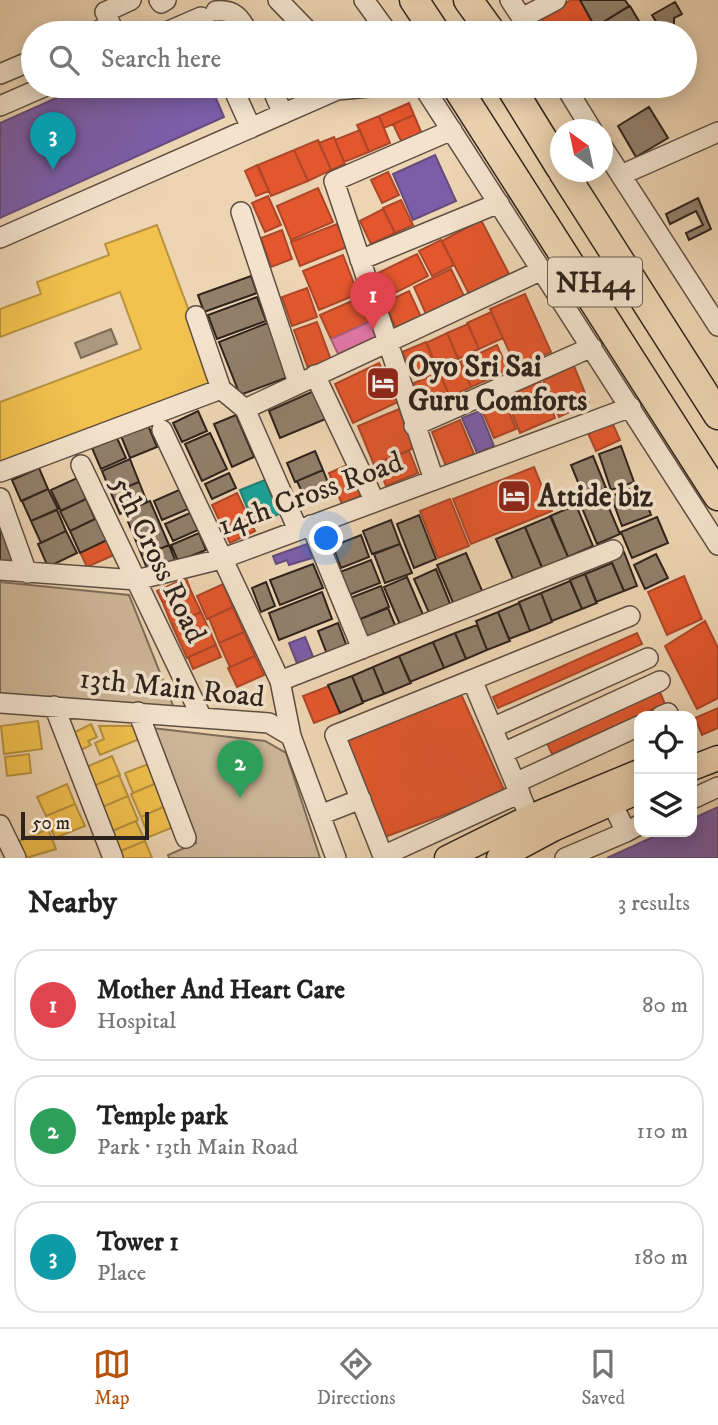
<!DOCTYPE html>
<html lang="en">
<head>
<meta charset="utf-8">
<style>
  :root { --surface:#fff; --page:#f6f6f6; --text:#222; --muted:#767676; --line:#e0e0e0; --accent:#b45309 }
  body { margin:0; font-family:"IM FELL DW Pica",serif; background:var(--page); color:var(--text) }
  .controls { position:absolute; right:21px; bottom:21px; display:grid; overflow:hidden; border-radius:14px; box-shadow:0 4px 18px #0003 }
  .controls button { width:63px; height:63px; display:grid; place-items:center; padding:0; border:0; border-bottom:2px solid var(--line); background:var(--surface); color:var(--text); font:35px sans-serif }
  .compass { position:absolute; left:550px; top:119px; width:63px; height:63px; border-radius:50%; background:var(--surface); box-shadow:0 4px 18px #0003; rotate:327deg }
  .scale { position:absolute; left:21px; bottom:18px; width:128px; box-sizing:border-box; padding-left:7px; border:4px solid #2e231c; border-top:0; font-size:19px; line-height:24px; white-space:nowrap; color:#2e231c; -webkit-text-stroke:5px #f3e3cd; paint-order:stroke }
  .you { position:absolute; left:327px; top:539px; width:24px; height:24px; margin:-18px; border:5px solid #fff; border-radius:50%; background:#1a73e8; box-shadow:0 0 0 10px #1a73e833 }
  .badge { display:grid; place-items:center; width:46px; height:46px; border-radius:50%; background:var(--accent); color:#fff; font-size:23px; font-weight:700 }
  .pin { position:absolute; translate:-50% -58px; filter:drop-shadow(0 2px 4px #0008) }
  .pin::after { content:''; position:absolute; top:37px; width:24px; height:21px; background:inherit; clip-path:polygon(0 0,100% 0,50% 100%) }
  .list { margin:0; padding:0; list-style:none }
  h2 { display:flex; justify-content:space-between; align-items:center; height:91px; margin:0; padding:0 28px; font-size:30px }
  h2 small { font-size:23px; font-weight:400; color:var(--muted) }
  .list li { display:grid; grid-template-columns:46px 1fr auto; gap:21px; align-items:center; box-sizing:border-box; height:112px; margin:0 14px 14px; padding:0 14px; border:2px solid var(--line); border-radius:28px }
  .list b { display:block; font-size:26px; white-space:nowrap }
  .list p { margin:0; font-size:23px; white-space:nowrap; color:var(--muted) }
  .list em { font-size:23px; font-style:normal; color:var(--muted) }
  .icon { flex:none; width:38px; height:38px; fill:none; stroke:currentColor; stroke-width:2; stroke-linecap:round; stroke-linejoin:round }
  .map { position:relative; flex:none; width:718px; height:858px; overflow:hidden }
  .search { position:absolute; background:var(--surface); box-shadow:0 4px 18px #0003; left:21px; right:21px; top:21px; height:77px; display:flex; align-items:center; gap:18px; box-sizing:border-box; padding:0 24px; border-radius:38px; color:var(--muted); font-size:26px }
  .sheet { height:469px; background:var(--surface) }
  nav { display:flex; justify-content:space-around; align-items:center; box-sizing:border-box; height:98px; border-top:2px solid var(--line); background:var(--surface); font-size:19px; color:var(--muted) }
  nav a { display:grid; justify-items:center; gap:4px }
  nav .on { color:var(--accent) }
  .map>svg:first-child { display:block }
</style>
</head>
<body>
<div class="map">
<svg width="718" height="858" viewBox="0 0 718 858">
  <rect width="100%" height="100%" fill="#edd4b2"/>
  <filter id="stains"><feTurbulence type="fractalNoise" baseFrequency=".00286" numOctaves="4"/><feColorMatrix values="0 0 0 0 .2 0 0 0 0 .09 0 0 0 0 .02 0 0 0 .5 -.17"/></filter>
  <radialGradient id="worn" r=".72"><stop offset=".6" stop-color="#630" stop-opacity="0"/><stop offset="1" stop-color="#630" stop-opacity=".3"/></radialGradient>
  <path fill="#cdb698" stroke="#7e6c5a" stroke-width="2" d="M 0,582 L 129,595 L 174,708 L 0,697 Z
    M 152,728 L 265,741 L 286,753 L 320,858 L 169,858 L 168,855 L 196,843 Z"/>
  <path fill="#ac987f" stroke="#7a6957" stroke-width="2" d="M 111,329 L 117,344 L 81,358 L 75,343 Z"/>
  <path fill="#f2c14e" stroke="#b7923f" stroke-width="2" d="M 157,225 L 215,381 L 0,462 L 0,402 L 141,349 L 120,292 L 0,337 L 0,309 L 41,294 L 37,282 L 109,255 L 105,244 Z
    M 38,721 L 42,749 L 4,754 L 1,726 Z
    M 91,724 L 97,737 L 88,741 L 91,745 L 81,750 L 73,733 Z
    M 99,726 L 137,726 L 142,738 L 100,755 L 95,743 L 104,739 Z
    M 29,754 L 31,773 L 7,776 L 5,757 Z
    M 112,756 L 120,775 L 91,787 L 84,768 Z
    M 151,763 L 159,782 L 133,793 L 125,773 Z
    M 119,775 L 128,796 L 100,808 L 91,787 Z
    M 159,782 L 168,805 L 141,817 L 131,794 Z
    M 67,784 L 75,804 L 46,816 L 37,797 Z
    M 128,796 L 138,820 L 110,832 L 100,808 Z
    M 75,804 L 85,826 L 55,838 L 46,816 Z
    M 167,805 L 176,826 L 149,837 L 141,817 Z
    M 136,821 L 145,841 L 118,852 L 110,832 Z
    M 48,829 L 56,849 L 26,858 L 19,841 Z
    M 145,841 L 152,858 L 121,858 L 118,852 Z"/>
  <path fill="#e4572e" stroke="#ad4729" stroke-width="2" d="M 571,0 L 580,0 L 599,33 L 550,33 L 541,18 Z
    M 409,103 L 414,115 L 384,128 L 379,116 Z
    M 414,115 L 422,134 L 402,143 L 393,124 Z
    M 379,116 L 390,143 L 369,152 L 357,125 Z
    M 360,130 L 369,152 L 344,162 L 335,140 Z
    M 334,137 L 345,164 L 331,170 L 319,143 Z
    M 318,140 L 331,170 L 308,181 L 294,150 Z
    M 294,150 L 308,181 L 271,196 L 258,165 Z
    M 257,165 L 269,191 L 256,196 L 245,171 Z
    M 388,172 L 399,195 L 382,203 L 371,180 Z
    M 318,188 L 333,222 L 291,240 L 277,206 Z
    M 268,196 L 281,225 L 265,232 L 252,203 Z
    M 401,200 L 413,225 L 395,233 L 383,208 Z
    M 383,209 L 395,233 L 371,244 L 360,221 Z
    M 481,220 L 509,274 L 469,294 L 442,241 Z
    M 337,224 L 347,247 L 300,266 L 291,242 Z
    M 282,230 L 292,259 L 271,267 L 261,238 Z
    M 441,240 L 454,265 L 432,276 L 419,251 Z
    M 417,254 L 428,276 L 389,296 L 378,273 Z
    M 343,255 L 358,294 L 319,310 L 303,271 Z
    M 451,269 L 464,296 L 426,314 L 414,287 Z
    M 307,288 L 317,317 L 292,326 L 282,297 Z
    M 409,291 L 421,317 L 396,328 L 384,303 Z
    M 525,294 L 551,352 L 516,367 L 490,309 Z
    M 363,296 L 374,320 L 331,339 L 320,315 Z
    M 491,312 L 503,338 L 479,349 L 467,323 Z
    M 317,322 L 331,360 L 308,368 L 294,330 Z
    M 468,324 L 479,349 L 458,359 L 447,333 Z
    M 447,333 L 458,358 L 437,367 L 426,343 Z
    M 426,342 L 437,367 L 414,378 L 402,352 Z
    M 497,345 L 508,370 L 489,379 L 478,354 Z
    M 478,354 L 489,379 L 471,387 L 460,362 Z
    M 460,362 L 471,387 L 450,397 L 439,372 Z
    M 379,363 L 398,402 L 353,423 L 335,384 Z
    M 574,366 L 589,403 L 559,417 L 543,380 Z
    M 439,372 L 450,397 L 425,408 L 414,383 Z
    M 540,381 L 555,418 L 520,433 L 505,397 Z
    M 503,398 L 516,429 L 494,438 L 481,408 Z
    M 399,409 L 414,448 L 374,465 L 358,426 Z
    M 460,420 L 474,454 L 446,466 L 432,432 Z
    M 611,420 L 620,440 L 596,451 L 587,431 Z
    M 409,451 L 418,473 L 386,486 L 377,463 Z
    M 354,462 L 367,493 L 342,504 L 329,473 Z
    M 534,467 L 552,511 L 471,544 L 453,499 Z
    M 237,493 L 255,531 L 230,543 L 212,505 Z
    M 450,499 L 469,546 L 438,558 L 420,511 Z
    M 107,540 L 114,555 L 87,567 L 80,552 Z
    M 684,576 L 702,619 L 667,635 L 648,592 Z
    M 186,578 L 191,591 L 163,603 L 157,591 Z
    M 223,584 L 233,607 L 207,619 L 197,596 Z
    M 191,591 L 201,612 L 172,625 L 163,603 Z
    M 233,607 L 244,632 L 219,643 L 209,618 Z
    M 201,612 L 216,645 L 187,658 L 172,625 Z
    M 705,621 L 718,648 L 718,698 L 697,709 L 665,646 Z
    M 244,632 L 255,656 L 230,667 L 219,643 Z
    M 637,633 L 642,644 L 498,708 L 493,697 Z
    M 216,645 L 221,657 L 193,669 L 188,657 Z
    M 255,656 L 264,675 L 237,687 L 228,668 Z
    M 329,686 L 340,713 L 314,723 L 303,696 Z
    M 659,690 L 665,704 L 552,754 L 546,741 Z
    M 460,692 L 505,792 L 385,837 L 344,740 Z
    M 718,708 L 718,728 L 702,735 L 695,718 Z"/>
  <path fill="#7b5ea7" stroke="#644c7d" stroke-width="2" d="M 83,86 L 227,86 L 229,90 L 215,96 L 224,117 L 0,218 L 0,123 Z
    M 435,155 L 456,201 L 413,220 L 393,174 Z
    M 480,411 L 494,446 L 477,453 L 462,418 Z
    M 307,544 L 312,558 L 289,565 L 287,560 L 276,564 L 273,556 Z
    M 305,637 L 314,659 L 298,666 L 289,643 Z
    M 718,807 L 718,858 L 607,858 L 664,832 L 692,832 L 692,819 Z"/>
  <path fill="#e377a8" stroke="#ad5e7e" stroke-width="2" d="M 371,321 L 378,336 L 338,354 L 331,339 Z"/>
  <path fill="#17a398" stroke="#1e7d73" stroke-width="2" d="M 265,480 L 279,514 L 254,525 L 240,490 Z"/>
  <path fill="#917f6a" stroke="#2e231c" stroke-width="2" d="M 580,0 L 625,0 L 629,6 L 595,27 Z
    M 675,2 L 682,14 L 674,18 L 674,33 L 663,33 L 652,15 Z
    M 630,6 L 646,33 L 599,33 L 595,27 Z
    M 649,107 L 668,138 L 636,157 L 618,126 Z
    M 698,198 L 711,229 L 689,240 L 686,233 L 703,225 L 696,211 L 670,224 L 666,214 Z
    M 251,276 L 257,293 L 204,312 L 198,295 Z
    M 257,297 L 266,321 L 217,339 L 208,315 Z
    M 270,322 L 291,376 L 240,395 L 219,342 Z
    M 316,390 L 328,418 L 280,438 L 269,411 Z
    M 198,411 L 207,431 L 182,442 L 173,423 Z
    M 236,415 L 254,457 L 232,467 L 214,424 Z
    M 148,425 L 157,447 L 130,458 L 121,436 Z
    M 210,433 L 227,469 L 202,481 L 185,444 Z
    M 117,438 L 126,458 L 101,469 L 92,448 Z
    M 621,446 L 634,482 L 611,490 L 599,454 Z
    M 315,451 L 323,470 L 295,482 L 287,463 Z
    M 593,456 L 606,488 L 584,497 L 571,465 Z
    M 130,459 L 139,482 L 111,493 L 102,471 Z
    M 39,468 L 48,489 L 21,501 L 12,480 Z
    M 323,470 L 331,490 L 306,501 L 297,481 Z
    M 229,473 L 236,488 L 212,499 L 205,484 Z
    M 77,478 L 86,499 L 61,511 L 51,490 Z
    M 139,482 L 147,502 L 120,514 L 111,493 Z
    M 640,485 L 651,515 L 622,526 L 611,496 Z
    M 48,489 L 58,509 L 31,521 L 22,501 Z
    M 179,490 L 188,509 L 162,520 L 154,501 Z
    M 603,494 L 620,534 L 597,544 L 580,503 Z
    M 86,499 L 95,519 L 70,531 L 60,511 Z
    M 150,501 L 169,545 L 142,556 L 124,512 Z
    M 576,505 L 593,546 L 568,557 L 550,516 Z
    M 57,510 L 66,531 L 41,543 L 31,521 Z
    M 190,513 L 198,530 L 173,541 L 165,524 Z
    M 419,515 L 436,559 L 414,568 L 397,524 Z
    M 551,516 L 568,557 L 542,568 L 525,527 Z
    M 657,517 L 668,543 L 632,558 L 621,532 Z
    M 97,518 L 107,540 L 80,553 L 70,531 Z
    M 391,520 L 400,544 L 372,554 L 363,531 Z
    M 525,527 L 542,567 L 513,579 L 496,539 Z
    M 8,528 L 20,559 L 10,564 L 0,563 L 0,531 Z
    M 66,531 L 77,553 L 48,567 L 38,544 Z
    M 199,533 L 206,550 L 178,561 L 171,545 Z
    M 361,535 L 369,557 L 341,568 L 333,546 Z
    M 400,544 L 412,573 L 385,583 L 374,554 Z
    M 169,545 L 175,560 L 148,571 L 142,556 Z
    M 624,552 L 637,586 L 624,591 L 610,558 Z
    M 466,553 L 483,593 L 454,605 L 437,565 Z
    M 656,554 L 668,578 L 645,589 L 634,565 Z
    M 371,560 L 380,583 L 349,595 L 340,572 Z
    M 612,563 L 624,591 L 596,602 L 585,574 Z
    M 313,564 L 323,588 L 280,605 L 270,580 Z
    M 436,569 L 451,606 L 430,615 L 414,579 Z
    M 585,574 L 597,603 L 582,609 L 570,580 Z
    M 407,577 L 424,617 L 401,627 L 384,587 Z
    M 570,581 L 582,609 L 552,621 L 541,593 Z
    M 266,582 L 275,606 L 261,612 L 252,588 Z
    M 381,586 L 389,607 L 358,620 L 350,598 Z
    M 322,592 L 332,619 L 279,640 L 269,613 Z
    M 541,593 L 552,622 L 530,631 L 519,602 Z
    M 519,603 L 530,631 L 509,639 L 498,612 Z
    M 388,608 L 397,630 L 367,641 L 358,620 Z
    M 498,612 L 510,641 L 487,650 L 476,621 Z
    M 338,623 L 347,647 L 327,654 L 318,631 Z
    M 477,625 L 487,650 L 466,659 L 455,633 Z
    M 455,633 L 466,659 L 444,668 L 433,642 Z
    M 433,642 L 444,668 L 410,682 L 399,656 Z
    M 399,656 L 411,683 L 384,694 L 373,667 Z
    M 373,667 L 384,694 L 363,702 L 352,676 Z
    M 352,676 L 363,703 L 340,713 L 328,685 Z"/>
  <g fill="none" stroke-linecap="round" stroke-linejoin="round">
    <g stroke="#5e4f42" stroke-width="22">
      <path id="minor" d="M 159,0 L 161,3 L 166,0
        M 278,0 L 310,33
        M 364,0 L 388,33
        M 510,0 L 532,33
        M 216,11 C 234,9 241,18 248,33
        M 522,18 L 556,0
        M 93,33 L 111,25 L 105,12 L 131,0
        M 164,33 L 201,17 L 209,33
        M 0,74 L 33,60
        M 232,86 L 251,128
        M 271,86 L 283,114
        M 423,86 L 718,545
        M 565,86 L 592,130
        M 337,90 L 380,86
        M 0,106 L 46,86
        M 602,146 L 718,326
        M 621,175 L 718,132
        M 241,212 L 298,383
        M 0,238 L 337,90 L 336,86
        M 360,260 L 499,203
        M 196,316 L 221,389
        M 315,375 L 375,502
        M 414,426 L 592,347
        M 162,430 L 280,681 L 291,736 L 336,858
        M 81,465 L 202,718
        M 0,472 L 221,389 L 245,409
        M 434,480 L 334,181 L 452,130
        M 0,498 L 27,573
        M 311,525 L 362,649
        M 298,530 L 245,409 L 542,270
        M 0,570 L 136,580 L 221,559 L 631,407
        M 280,681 L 613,550
        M 473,682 L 524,804
        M 0,703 L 269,723 L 291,736
        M 54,706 L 113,858
        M 138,712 L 186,838
        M 661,716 L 668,713
        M 492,728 L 648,658
        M 503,753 L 660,681
        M 515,783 L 639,726
        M 520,793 L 383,856 L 335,735 L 630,616
        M 692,799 L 718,787
        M 612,803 L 626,832 L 639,825
        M 320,815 L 361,799
        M 0,825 L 16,858
        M 565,858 L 626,832"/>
    </g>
    <g stroke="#2e231c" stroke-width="27">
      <path id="major" d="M 692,768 L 718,758
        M 447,858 L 530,817 L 639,772
        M 499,858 L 553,829 L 639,791"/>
    </g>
    <g stroke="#2e231c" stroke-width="31">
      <path id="highway" d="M 414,0 L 436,33
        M 468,0 L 492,33
        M 456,86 L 718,496
        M 510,86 L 560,167
        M 563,172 L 718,415"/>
    </g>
    <use href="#minor" stroke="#f3e3cd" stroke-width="19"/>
    <use href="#major" stroke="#edd4b2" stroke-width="24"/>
    <use href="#highway" stroke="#edd4b2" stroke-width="28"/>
  </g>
  <defs>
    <g id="hotel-square" transform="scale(1.75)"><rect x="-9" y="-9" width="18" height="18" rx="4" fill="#8f2418" stroke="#f3e3cd"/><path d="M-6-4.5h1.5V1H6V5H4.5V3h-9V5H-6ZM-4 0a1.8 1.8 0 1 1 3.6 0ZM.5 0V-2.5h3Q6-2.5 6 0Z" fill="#fff"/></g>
  </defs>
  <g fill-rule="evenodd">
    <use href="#hotel-square" x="383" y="383"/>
    <use href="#hotel-square" x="514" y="496"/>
  </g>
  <g text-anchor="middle" stroke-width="7" stroke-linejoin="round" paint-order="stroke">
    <rect fill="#f3e3cd" stroke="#695d51" stroke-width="2" x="548" y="257.5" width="94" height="49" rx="5"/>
    <g font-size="28" font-weight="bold" fill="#2e231c">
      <text x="595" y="292">NH44</text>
    </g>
    <g font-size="30" font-weight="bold" fill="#2e231c" stroke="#f3e3cd" text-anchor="start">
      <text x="408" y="376">Oyo Sri Sai<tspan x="408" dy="34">Guru Comforts</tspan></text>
      <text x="538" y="506">Attide biz</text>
    </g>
    <g font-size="30" fill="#2e231c" stroke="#f3e3cd">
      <text transform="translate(310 493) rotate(-20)" y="10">14th Cross Road</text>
      <text transform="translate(159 559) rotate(64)" y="10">5th Cross Road</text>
      <text transform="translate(172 687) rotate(6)" y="10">13th Main Road</text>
    </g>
  </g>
  <rect width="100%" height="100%" filter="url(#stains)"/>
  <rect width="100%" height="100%" fill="url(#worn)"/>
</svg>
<div class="controls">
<button><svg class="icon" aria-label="locate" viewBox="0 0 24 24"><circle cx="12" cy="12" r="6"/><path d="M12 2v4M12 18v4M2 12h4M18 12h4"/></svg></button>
<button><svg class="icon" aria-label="layers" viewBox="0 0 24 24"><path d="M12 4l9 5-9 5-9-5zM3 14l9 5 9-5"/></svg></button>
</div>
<svg class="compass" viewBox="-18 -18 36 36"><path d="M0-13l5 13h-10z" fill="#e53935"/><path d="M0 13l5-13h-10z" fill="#767676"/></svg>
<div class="scale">50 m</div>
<div class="you"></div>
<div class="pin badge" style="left:373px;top:330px;background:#e0444e">1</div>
<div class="pin badge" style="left:240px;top:798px;background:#2e9e5b">2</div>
<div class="pin badge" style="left:53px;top:170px;background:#0f9aa8">3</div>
<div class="search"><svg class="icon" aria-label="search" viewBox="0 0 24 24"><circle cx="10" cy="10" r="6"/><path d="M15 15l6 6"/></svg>Search here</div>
</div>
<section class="sheet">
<h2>Nearby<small>3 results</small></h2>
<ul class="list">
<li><span class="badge" style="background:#e0444e">1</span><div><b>Mother And Heart Care</b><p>Hospital</p></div><em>80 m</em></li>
<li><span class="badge" style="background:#2e9e5b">2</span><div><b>Temple park</b><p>Park · 13th Main Road</p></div><em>110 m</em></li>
<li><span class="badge" style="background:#0f9aa8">3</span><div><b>Tower 1</b><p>Place</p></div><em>180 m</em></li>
</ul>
</section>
<nav>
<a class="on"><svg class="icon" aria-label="map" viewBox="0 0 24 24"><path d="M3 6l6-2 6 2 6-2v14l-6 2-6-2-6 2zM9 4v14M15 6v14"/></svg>Map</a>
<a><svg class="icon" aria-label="directions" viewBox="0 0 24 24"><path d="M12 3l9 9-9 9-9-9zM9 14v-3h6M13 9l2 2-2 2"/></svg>Directions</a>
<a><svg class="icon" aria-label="saved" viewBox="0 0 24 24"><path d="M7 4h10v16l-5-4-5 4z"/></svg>Saved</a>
</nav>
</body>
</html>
